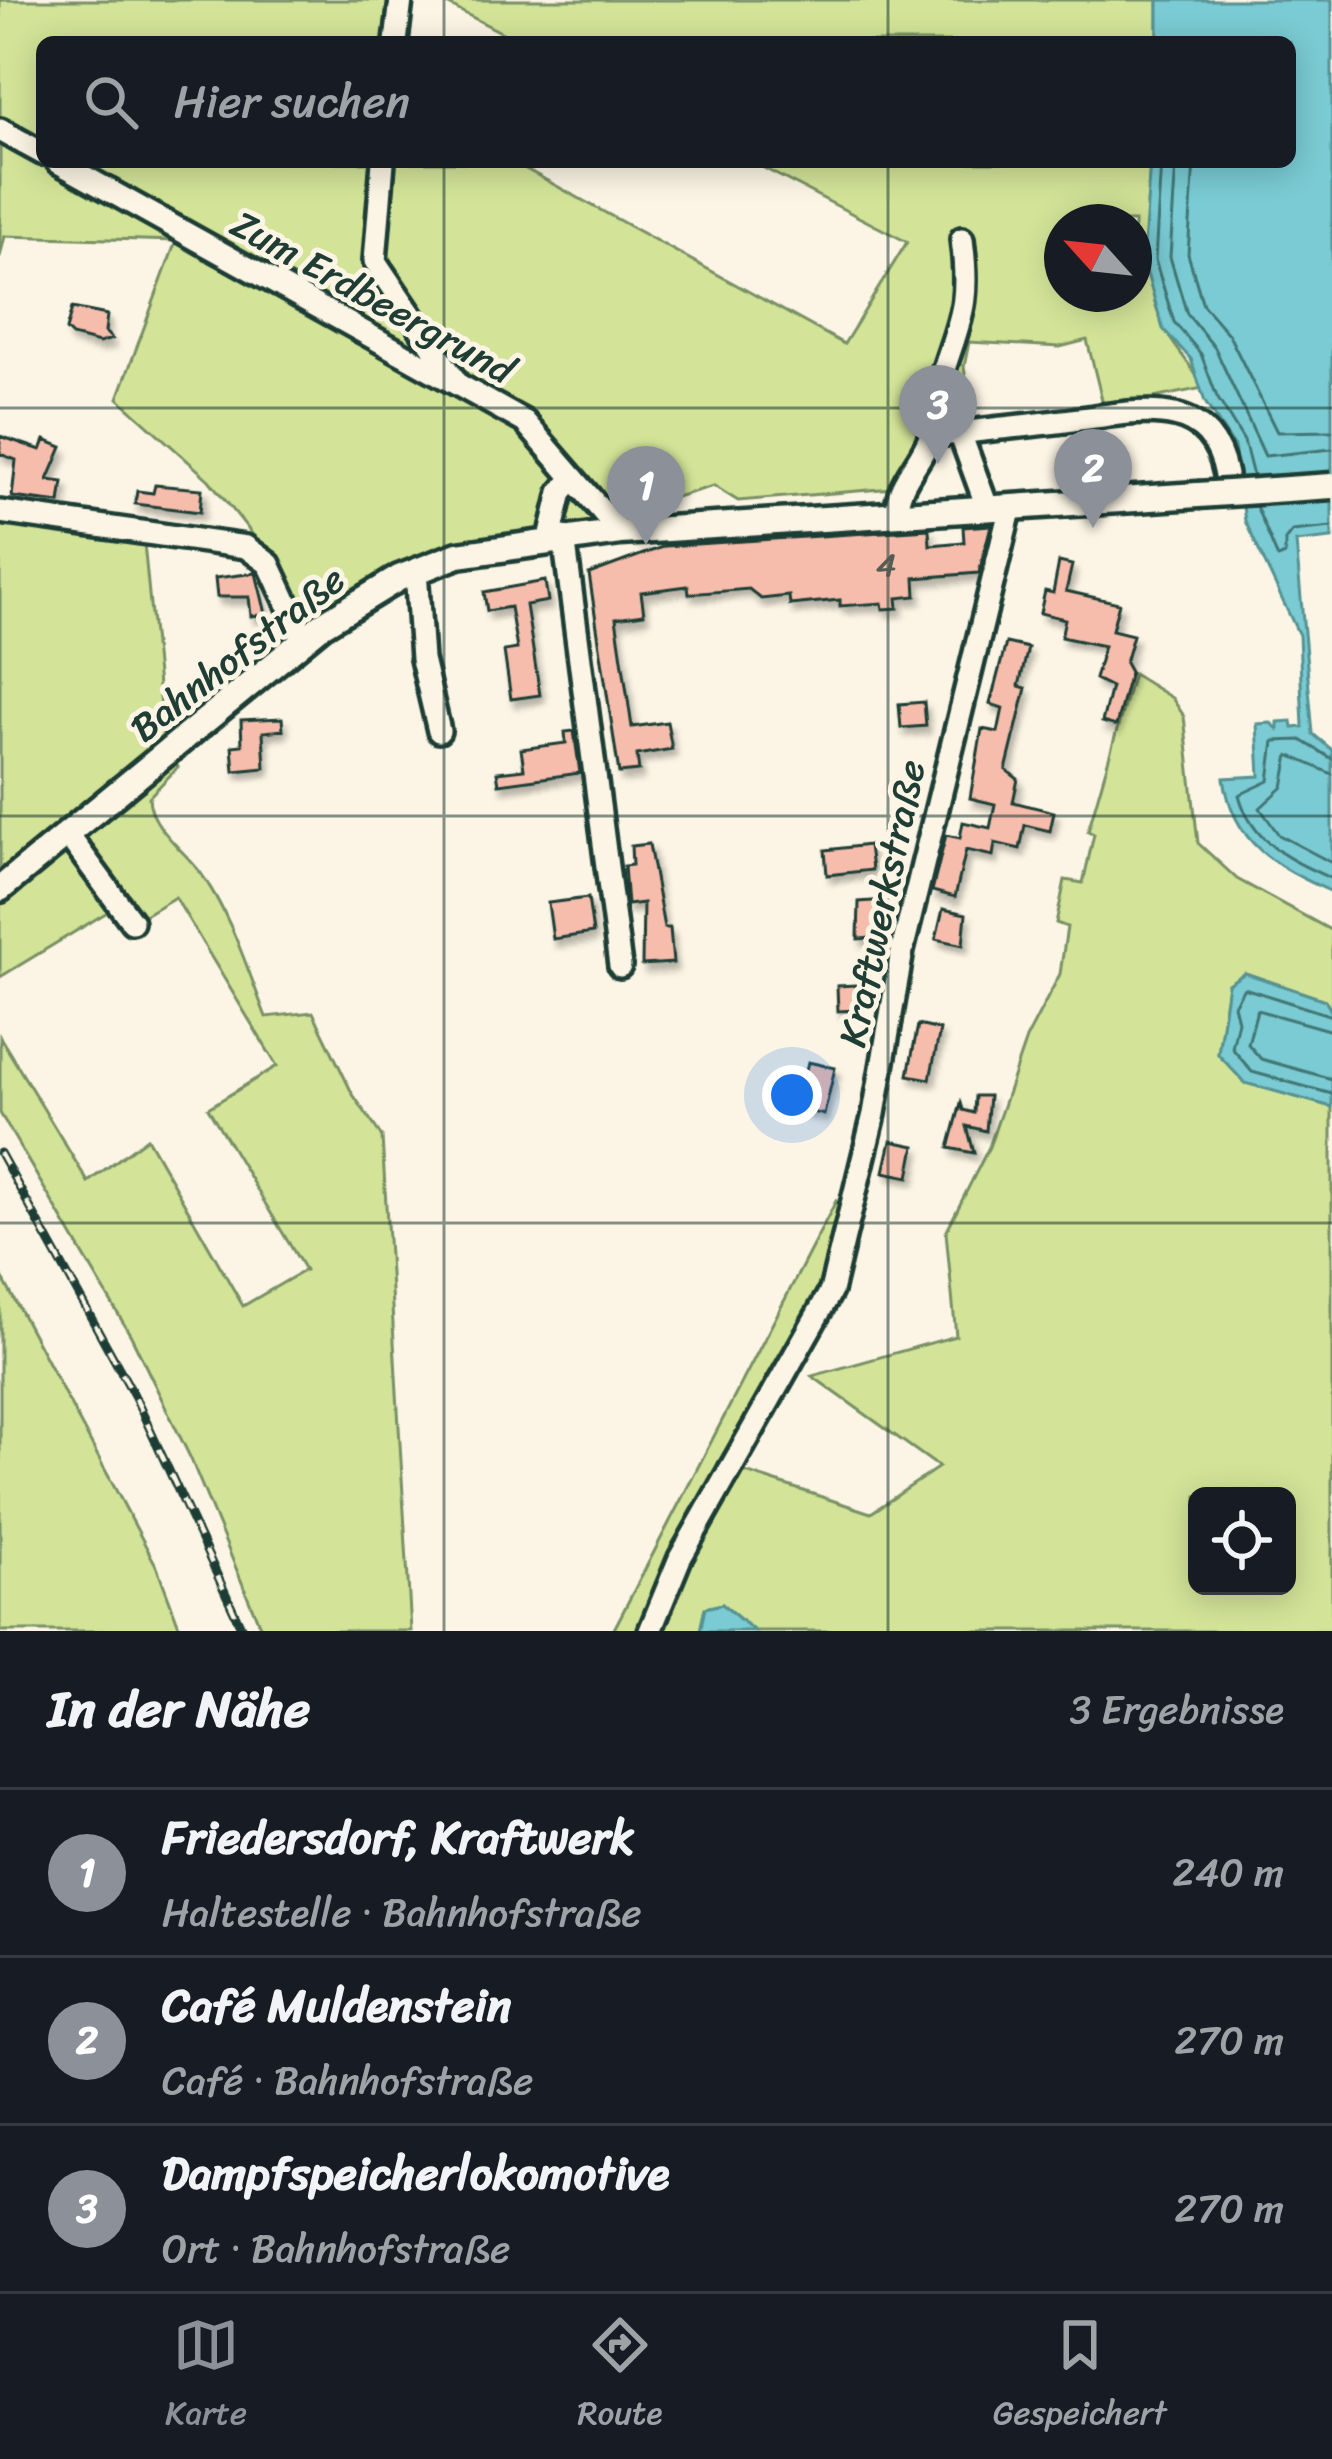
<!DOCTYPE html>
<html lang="de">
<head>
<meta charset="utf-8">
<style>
  :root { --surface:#171b24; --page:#242831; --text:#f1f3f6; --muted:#9ea1a6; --line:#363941; --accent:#8c9099 }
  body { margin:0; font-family:Sriracha,sans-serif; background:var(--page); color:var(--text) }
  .controls { position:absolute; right:36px; bottom:36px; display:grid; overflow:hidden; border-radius:18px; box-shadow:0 6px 30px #0003 }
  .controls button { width:108px; height:108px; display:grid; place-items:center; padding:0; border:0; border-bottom:3px solid var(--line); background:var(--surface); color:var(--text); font:60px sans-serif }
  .compass { position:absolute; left:1044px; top:204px; width:108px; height:108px; border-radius:50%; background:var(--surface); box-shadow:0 6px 30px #0003; rotate:297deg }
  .you { position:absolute; left:792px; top:1095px; width:42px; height:42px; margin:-30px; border:9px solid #fff; border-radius:50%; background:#1a73e8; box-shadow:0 0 0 18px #1a73e833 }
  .badge { display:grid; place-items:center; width:78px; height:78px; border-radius:50%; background:var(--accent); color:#fff; font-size:39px; font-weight:700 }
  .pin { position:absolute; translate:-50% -99px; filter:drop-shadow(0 3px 6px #0008) }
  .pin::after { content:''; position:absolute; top:63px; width:42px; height:36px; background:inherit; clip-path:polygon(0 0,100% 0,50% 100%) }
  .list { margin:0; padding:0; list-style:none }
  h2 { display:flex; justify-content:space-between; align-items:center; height:156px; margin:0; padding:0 48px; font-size:51px }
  h2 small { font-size:39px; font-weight:400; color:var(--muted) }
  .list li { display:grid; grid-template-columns:78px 1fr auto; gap:36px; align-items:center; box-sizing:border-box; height:168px; padding:0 48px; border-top:3px solid var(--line) }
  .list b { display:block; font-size:45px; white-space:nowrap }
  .list p { margin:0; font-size:39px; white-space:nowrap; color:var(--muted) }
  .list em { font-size:39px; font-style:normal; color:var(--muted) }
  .icon { flex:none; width:66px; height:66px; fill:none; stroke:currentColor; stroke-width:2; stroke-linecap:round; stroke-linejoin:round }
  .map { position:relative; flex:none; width:1332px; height:1631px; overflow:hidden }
  .search { position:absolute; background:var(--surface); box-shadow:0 6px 30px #0003; left:36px; right:36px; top:36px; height:132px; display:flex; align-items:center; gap:30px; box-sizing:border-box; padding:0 42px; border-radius:18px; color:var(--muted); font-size:45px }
  .sheet { height:660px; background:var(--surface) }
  nav { display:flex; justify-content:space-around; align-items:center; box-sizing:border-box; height:168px; border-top:3px solid var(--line); background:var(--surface); font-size:33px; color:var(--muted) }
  nav a { display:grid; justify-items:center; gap:6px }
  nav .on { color:var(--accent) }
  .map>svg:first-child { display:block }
</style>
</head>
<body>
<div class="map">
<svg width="1332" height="1631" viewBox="0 0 1332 1631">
  <defs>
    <filter id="shadow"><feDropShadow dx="4" dy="7" stdDeviation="3" flood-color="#0004"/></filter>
  </defs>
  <rect width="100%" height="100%" fill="#fcf5e5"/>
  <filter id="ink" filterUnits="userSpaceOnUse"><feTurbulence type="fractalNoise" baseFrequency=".00833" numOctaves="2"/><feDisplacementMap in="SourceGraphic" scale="24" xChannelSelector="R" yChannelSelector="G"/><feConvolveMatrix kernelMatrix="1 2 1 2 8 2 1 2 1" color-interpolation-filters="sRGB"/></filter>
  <g filter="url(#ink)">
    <path fill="#d3e498" stroke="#799066" stroke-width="3" fill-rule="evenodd" d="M 0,0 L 395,0 L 391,42 L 42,42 L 42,162 L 513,162 L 844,344 L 907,242 L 752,162 L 1150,162 C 1146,219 1140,269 1162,323 C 1171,346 1192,363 1203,388 L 1104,408 L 1087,340 L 1060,347 L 969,342 L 964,367 L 971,410 L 929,418 L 893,488 L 738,501 L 714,486 L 593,521 L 457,542 L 411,558 L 305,621 L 265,550 L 209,480 L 118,398 L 176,241 L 5,236 L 0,257 ZM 1062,222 L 1134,222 L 1134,294 L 1062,294 Z
      M 439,0 L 1158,0 L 1158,42 L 520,42 Z
      M 0,522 L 144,543 L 163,737 L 0,872 Z
      M 1133,674 L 1172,698 L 1184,716 L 1198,843 L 1237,879 L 1332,931 L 1332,1013 L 1325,1000 L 1245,973 L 1228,984 L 1218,1054 L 1245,1083 L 1332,1107 L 1332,1631 L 754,1631 L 722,1604 L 705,1608 L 700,1631 L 613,1631 L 836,1201 L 843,1212 L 817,1293 L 718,1463 L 871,1513 L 939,1467 L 812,1376 L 956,1336 L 946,1232 L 989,1147 L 1026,1039 L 1060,974 L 1067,927 L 1056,923 L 1065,880 L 1083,883 L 1094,834 L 1088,831 ZM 1197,1496 L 1287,1496 L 1287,1586 L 1197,1586 Z
      M 173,759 L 178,767 L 149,797 C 150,827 182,848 200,872 C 231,915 247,968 266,1017 L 313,1012 L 352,1093 L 382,1137 L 411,1631 L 262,1631 L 190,1457 L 131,1336 L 0,1113 L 0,1037 L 88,1182 L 147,1138 L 243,1306 L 305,1270 L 208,1108 L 277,1066 L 175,897 L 126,926 L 114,908 L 0,977 L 0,902 Z
      M 0,1273 L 157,1567 L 181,1631 L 0,1631 Z"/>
    <path fill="#7acbd3" stroke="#569293" stroke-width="3" d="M 1158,0 L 1332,0 L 1332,538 L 1296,542 L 1313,734 L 1332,750 L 1332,892 C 1276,867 1233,844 1224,778 L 1260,776 L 1257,724 L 1271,723 L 1278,729 L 1278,722 L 1292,721 L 1293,728 L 1303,727 L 1299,635 L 1245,521 L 1234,446 L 1205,402 L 1191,359 L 1163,329 L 1143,260 L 1150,162 L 1290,162 L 1290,42 L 1158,42 Z
      M 1245,973 L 1325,1000 L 1332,1013 L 1332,1107 L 1245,1083 L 1218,1054 L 1228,984 Z
      M 722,1604 L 754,1631 L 700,1631 L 705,1608 Z"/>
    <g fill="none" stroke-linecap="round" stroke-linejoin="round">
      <path stroke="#437674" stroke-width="3" d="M 1161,162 L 1155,260 L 1174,322 L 1201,354 L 1217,397 L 1244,441 L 1253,476
        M 1176,162 L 1170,257 L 1187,314 L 1215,348 L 1265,456 L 1332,449
        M 1194,162 L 1188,254 L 1203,305 L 1229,335 L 1277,432 L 1332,431
        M 1256,506 L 1278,558 L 1285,555 L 1285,540 L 1292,531 L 1332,527
        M 1332,759 L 1301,740 L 1274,741 L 1269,781 L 1239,795 C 1252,843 1290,860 1332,879
        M 1332,774 L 1289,755 L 1283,787 L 1260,808 L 1279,835 L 1332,863
        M 1332,1016 L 1244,988 L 1234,1005 L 1238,1021 L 1232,1048 L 1252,1072 L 1332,1094
        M 1332,1031 L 1257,1010 L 1248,1044 L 1261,1059 L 1332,1079"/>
    </g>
    <path fill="#f6bdac" stroke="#1f3d34" stroke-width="3" filter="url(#shadow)" d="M 72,308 L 107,315 L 105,332 L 112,339 L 99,343 L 72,336 L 66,330 Z
      M 0,436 L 41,450 L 45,440 L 62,447 L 48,480 L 63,482 L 60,503 L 12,497 L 16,460 L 0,454 Z
      M 155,485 L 202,489 L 200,512 L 135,504 L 137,491 L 153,493 Z
      M 991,525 L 979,573 L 915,578 L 916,596 L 897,598 L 898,608 L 883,609 L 882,603 L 840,606 L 840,600 L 790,605 L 789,596 L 761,599 L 749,589 L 689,594 L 688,586 L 641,592 L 644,614 L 616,618 L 632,727 L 667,722 L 672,749 L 637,755 L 639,771 L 619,773 L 589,574 L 665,546 L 929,529 L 930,545 L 964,542 L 963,527 Z
      M 1059,562 L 1072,565 L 1066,591 L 1119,603 L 1112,630 L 1133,635 L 1125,663 L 1130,672 L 1116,726 L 1102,722 L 1111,687 L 1095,679 L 1104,646 L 1061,637 L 1065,619 L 1040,613 L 1045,591 L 1053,593 Z
      M 256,573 L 266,614 L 251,616 L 249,597 L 217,597 L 215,578 Z
      M 545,581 L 548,601 L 526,605 L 540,695 L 511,699 L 504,651 L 517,649 L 510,607 L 487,611 L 484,592 Z
      M 1006,643 L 1028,648 L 1019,686 L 1026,688 L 1006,770 L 1018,779 L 1013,802 L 1054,812 L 1050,831 L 1025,825 L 1020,849 L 995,843 L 993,856 L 966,850 L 955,897 L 932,891 L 946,835 L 960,838 L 963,822 L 990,828 L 995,804 L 970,798 L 982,729 L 998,732 L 1003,708 L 990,704 Z
      M 924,702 L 926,726 L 901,728 L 899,704 Z
      M 282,718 L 283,730 L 263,732 L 265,768 L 234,771 L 232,746 L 242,745 L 241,720 Z
      M 574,731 L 580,773 L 499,784 L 497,772 L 524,769 L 521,749 L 566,743 L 565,732 Z
      M 649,844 L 664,928 L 670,928 L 673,963 L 642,965 L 643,903 L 627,905 L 624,866 L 632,865 L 631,846 Z
      M 869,845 L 872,870 L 827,875 L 825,850 Z
      M 588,898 L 593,933 L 553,939 L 548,903 Z
      M 886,900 L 889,937 L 858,939 L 859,902 Z
      M 943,909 L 966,914 L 963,945 L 936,939 Z
      M 855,985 L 857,1010 L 838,1011 L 837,986 Z
      M 918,1025 L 940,1030 L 930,1079 L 908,1075 Z
      M 808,1062 L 835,1068 L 824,1115 L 797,1108 Z
      M 975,1096 L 989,1096 L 986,1131 L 967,1126 L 974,1153 L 949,1148 L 961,1103 L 963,1110 L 974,1113 Z
      M 891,1141 L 915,1146 L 909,1177 L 884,1172 Z"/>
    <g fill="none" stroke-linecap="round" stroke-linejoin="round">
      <g stroke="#1f3d34" stroke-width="30">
        <path id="minor" d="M 396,42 L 401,0
          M 0,130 L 42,153
          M 58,162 L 525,422 L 620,532
          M 383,162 L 375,261 L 457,383
          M 960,433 C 998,428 1035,425 1072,420 C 1133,413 1210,391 1226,475
          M 949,434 L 960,433 L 987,507
          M 0,512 L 246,547 L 269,564 L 304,639
          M 897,513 C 896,483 921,463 930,437 C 936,420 934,400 940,382 C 959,319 971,309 962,239
          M 564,537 L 620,966
          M 550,538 L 561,492 L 573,478
          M 416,570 L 422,659 L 439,731
          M 68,835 L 132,922
          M 650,1631 L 680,1558 L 831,1291 L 874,1114 L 902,951 L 1011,506"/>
      </g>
      <g stroke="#1f3d34" stroke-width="33">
        <path id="major" d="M 0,889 L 322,625 L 399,578 L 458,555 L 620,532 L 1198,495"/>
      </g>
      <use href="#minor" stroke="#fcf5e5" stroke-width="21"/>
      <use href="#major" stroke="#fcf5e5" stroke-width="24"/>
      <g stroke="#1f3d34" stroke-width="9">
        <path id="rail" d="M 0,1153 L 135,1397 L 243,1631"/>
      </g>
      <use href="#rail" stroke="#fcf5e5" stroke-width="4.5" stroke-dasharray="14" stroke-linecap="butt"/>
      <g stroke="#1f3d34" stroke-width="33" stroke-linecap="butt">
        <path id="major-bridge" d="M 1198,495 L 1332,486"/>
      </g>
      <use href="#major-bridge" stroke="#fcf5e5" stroke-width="24"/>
    </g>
  </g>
  <path fill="none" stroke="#1f3d34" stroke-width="3" stroke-opacity="0.55" d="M 444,0 L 444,42M 888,0 L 888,42M 444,162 L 444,1631M 888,162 L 888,1631M 0,408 L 1332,408M 0,816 L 1332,816M 0,1223 L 1332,1223"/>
  <g text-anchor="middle" stroke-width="10" stroke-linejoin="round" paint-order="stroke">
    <g font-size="33" fill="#555d52">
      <text x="886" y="576">4</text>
    </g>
    <g font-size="39" fill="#1f3d34" stroke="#fcf5e5">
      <text transform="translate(373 296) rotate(29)" y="14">Zum Erdbeergrund</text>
      <text transform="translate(237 653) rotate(-38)" y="14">Bahnhofstraße</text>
      <text transform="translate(881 903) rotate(-78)" y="14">Kraftwerkstraße</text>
    </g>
  </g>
</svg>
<div class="controls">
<button><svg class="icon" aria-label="locate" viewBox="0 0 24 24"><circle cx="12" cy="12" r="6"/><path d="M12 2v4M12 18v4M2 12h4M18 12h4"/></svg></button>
</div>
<svg class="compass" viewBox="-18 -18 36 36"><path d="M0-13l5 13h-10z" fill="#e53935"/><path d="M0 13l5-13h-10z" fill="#9ea1a6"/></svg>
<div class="you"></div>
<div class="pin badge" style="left:646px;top:545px">1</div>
<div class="pin badge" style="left:1093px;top:528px">2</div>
<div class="pin badge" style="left:938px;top:464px">3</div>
<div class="search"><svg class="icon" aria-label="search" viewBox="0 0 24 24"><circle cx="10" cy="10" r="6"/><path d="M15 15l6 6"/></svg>Hier suchen</div>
</div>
<section class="sheet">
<h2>In der Nähe<small>3 Ergebnisse</small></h2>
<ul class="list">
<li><span class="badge">1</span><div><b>Friedersdorf, Kraftwerk</b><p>Haltestelle · Bahnhofstraße</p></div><em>240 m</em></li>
<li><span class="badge">2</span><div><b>Café Muldenstein</b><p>Café · Bahnhofstraße</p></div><em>270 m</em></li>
<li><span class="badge">3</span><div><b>Dampfspeicherlokomotive</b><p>Ort · Bahnhofstraße</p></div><em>270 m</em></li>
</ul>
</section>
<nav>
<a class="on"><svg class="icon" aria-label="map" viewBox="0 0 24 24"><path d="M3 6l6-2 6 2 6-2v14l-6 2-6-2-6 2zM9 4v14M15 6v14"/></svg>Karte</a>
<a><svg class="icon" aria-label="directions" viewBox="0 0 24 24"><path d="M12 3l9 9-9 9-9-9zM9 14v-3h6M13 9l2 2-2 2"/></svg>Route</a>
<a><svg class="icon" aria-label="saved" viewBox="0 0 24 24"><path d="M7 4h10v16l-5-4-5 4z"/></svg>Gespeichert</a>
</nav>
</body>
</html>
